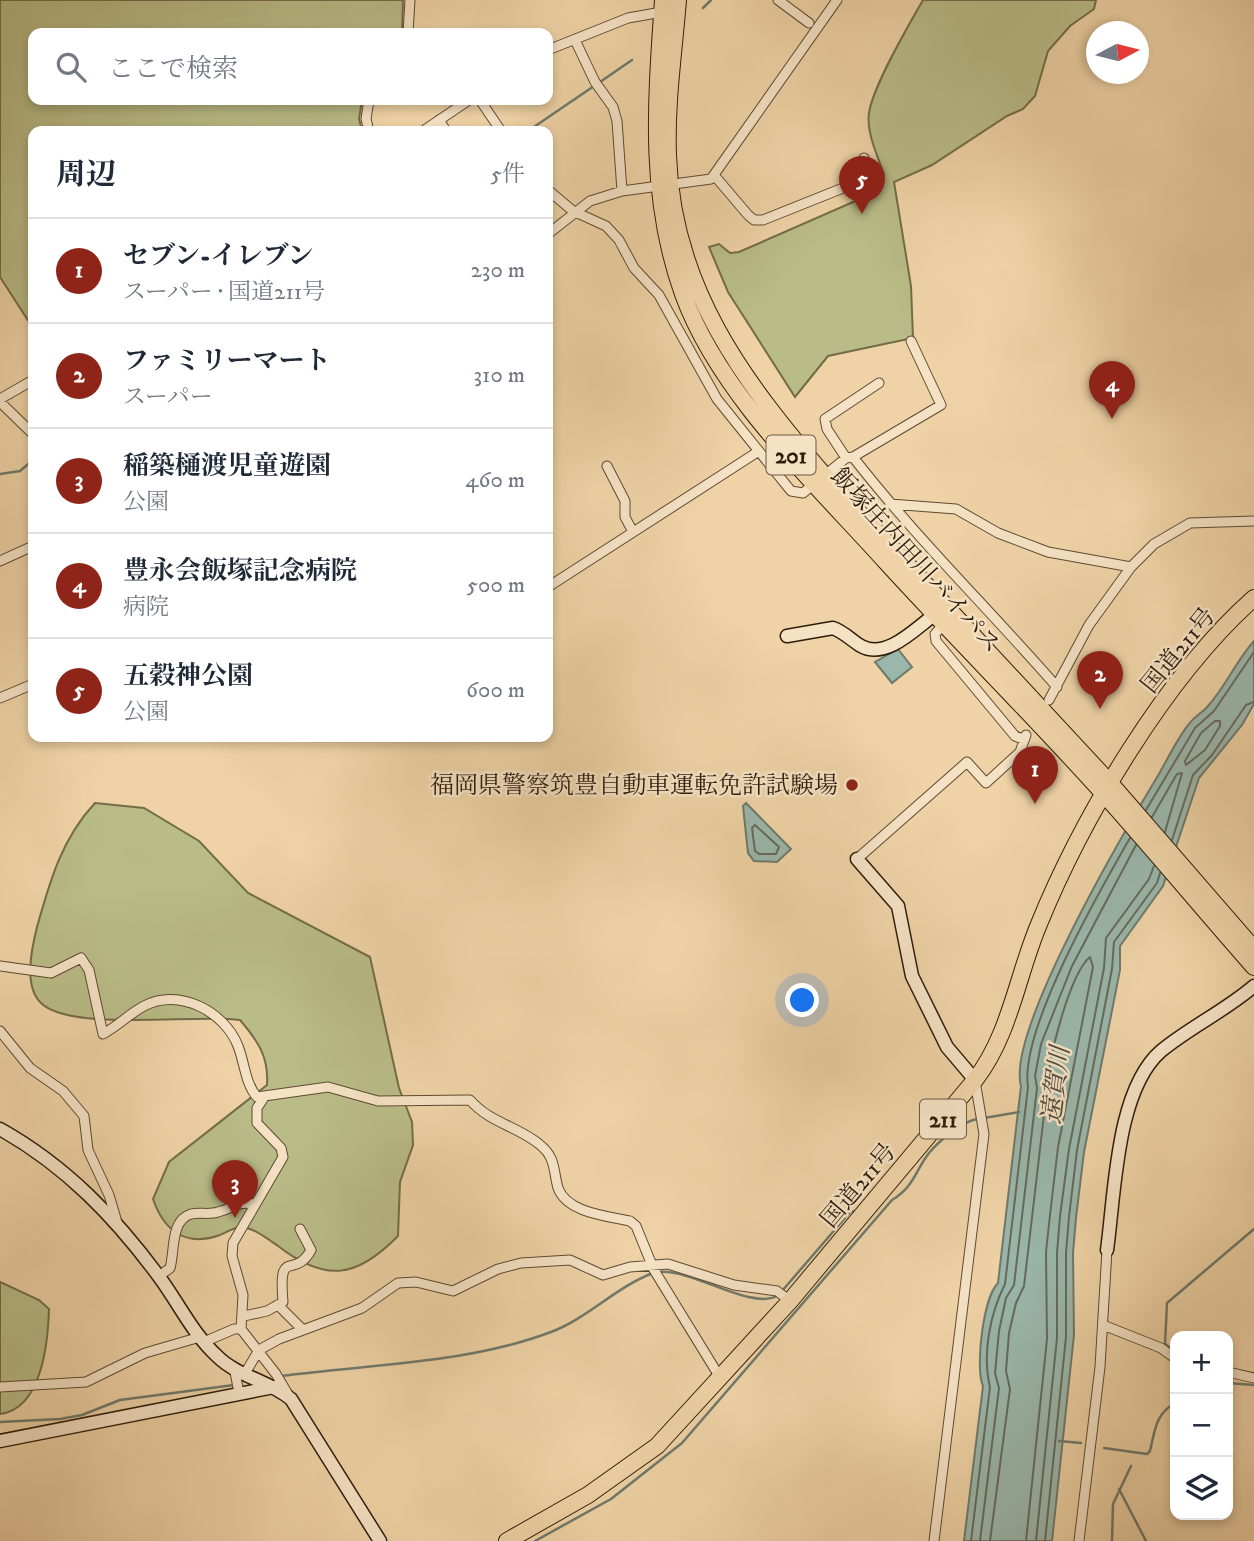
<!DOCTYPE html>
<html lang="ja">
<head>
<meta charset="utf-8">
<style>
  :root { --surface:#fff; --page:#f2f2f3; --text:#1f2937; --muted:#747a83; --line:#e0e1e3; --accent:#8f2418 }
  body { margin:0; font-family:"IM FELL DW Pica","Noto Serif JP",serif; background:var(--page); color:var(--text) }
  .controls { position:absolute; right:21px; bottom:21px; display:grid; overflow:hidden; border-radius:14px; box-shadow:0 4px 10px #0003 }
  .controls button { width:63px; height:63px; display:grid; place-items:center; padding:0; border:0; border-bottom:2px solid var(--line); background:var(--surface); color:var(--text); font:35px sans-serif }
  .compass { position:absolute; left:1086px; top:21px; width:63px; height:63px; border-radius:50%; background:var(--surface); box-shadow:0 4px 10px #0003; rotate:83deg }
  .you { position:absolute; left:803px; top:1001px; width:24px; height:24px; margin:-18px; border:5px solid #fff; border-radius:50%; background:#1a73e8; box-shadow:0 0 0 10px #1a73e833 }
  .badge { display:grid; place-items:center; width:46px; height:46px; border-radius:50%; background:var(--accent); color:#fff; font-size:23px; font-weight:700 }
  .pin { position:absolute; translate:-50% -58px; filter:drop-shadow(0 2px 4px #0008) }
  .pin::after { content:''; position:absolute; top:37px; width:24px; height:21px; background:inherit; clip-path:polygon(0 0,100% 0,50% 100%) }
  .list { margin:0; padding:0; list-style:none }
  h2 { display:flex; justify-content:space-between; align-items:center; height:91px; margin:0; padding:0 28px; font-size:30px }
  h2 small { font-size:23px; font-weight:400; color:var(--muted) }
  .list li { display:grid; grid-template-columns:46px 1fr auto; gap:21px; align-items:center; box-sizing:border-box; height:105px; padding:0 28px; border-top:2px solid var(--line) }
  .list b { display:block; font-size:26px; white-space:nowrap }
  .list p { margin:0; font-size:23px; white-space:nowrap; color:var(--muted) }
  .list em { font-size:23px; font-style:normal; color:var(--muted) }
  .icon { flex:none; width:38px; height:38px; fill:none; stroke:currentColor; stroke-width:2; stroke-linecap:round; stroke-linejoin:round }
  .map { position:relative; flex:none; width:1254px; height:1541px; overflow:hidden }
  .search { position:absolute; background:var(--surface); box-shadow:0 4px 10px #0003; left:28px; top:28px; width:525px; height:77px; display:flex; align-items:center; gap:18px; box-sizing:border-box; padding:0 24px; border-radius:14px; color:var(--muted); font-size:26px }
  .panel { position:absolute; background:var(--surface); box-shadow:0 4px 10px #0003; left:28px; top:126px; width:525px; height:616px; border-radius:14px }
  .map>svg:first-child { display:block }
</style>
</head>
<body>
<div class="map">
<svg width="1254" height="1541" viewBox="0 0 1254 1541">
  <rect width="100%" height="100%" fill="#efd3a6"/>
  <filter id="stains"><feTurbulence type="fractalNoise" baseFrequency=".00286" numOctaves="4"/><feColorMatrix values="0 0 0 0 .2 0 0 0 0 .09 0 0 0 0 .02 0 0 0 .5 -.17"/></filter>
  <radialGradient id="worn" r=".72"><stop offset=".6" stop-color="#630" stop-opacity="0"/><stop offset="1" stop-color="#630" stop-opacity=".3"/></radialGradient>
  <path fill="#b9bc87" stroke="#746c49" stroke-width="2" d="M 0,0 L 403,0 L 402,33 L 33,33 L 33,100 L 362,100 L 359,119 L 362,131 L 33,131 L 33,328 L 0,277 Z
    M 923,0 L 1096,0 L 1094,9 L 1070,26 L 1048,51 L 1035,96 L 1023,109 L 1007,116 L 932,165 L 894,182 L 911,286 L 913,338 L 828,356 L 795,397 L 728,292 L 709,247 L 719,244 L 730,253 L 739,252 L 876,192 L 884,175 C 878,156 866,133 869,113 C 873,86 908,26 923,0 Z
    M 95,803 L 144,808 L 199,841 L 248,893 L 370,957 L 399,1088 L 412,1122 L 413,1145 L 400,1182 L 398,1236 C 357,1278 326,1283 278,1246 C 268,1239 253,1227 240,1227 C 234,1227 224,1234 217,1236 C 183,1247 163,1228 153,1199 L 169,1162 L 267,1085 C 269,1057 258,1041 240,1020 C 196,1014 70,1032 41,1003 C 23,986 32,947 37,927 C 50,881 62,838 95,803 Z
    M 0,1282 L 39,1300 L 49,1309 C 48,1342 42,1409 0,1414 Z"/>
  <path fill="#9ab7ac" stroke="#6f796c" stroke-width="2" d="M 1254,641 L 1254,704 L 1242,725 L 1199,778 L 1163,886 L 1120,946 L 1120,970 L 1084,1152 L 1076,1218 L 1073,1253 L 1074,1335 L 1052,1541 L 964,1541 L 983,1386 C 975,1368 983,1298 998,1283 L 1021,1086 C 1006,1032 1124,832 1156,779 C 1167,761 1176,740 1189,724 C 1194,717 1202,713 1208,706 C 1226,686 1236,661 1254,641 Z
    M 898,649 L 912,667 L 892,683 L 875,662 Z
    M 746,803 L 791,849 L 777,862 L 754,861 L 748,853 L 743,806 Z"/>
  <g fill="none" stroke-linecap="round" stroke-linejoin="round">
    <path stroke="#646a5c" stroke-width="2" d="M 1215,721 L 1220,721 L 1220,726 L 1205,750 L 1186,765 L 1185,761 L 1201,733 Z
      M 1146,810 L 1195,728 L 1214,711 L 1254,652
      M 1152,817 L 1177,774 L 1182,773 L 1165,832
      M 755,825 L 779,847 L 776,854 L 759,854 L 755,851 L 752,828 Z
      M 1172,840 L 1193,775 L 1212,755 L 1246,705 L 1254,702
      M 971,1541 L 990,1387 C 982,1354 990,1314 1005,1284 L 1028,1087 C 1019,1031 1100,890 1130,838
      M 980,1541 L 999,1388 L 995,1373 L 999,1331 L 1006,1298 L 1014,1285 L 1037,1088 L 1035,1076 L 1041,1044 L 1072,966 L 1136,845
      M 990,1541 L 1010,1389 L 1006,1371 L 1009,1333 L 1016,1303 L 1024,1286 L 1047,1089 C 1047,1062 1070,973 1090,957 L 1093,967 L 1058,1147 L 1050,1215 L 1046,1252 L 1047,1339 L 1026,1541
      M 1036,1541 L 1057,1338 L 1057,1253 L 1060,1216 L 1069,1149 L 1104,968 L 1106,938 L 1149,879 L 1154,866
      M 1045,1541 L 1066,1337 L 1066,1253 L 1069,1217 L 1077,1150 L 1112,969 L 1114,942 L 1157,883 L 1160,873"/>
    <path stroke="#6f796c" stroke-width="2.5" d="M 703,8 L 711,0
      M 600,82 L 632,60
      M 528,131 L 594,86
      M 0,474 L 20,471 L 33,460
      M 984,1118 L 1019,1112
      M 660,1272 C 693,1269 750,1310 777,1296
      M 782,1291 L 851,1211 L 857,1213
      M 1169,1347 L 1165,1344 L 1167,1303 L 1254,1229
      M 281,1376 C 371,1364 466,1364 551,1332 C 588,1318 616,1287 653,1273
      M 1228,1383 L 1254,1385
      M 0,1422 L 60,1419 L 82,1415 L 120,1400 L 234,1385
      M 1059,1441 L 1081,1443
      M 1104,1448 L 1147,1454 L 1150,1451 C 1155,1431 1155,1414 1175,1403
      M 1119,1489 L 1146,1541
      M 535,1541 L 611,1499 L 682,1443 L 892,1200 C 914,1187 915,1171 929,1153 C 939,1141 962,1121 978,1119
      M 1112,1541 L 1113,1504 L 1131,1466"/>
    <g stroke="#5e4a32" stroke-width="11">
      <path id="street" d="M 778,0 L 809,23
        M 408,33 L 410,0
        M 575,40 L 595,82 L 613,107 L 617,121 L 622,191
        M 548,50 L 628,18 L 662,12
        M 369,100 L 366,119 L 369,131
        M 480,100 L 501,131
        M 439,120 L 446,131
        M 423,131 L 469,100
        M 714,175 L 748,215 L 754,220 L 763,220 L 858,182 L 864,176 L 864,158
        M 548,190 L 573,211 L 606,226 L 619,240 L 634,268 L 659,295 L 717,399 L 791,491 L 803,493 L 846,458 L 853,457 L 941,405 L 911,341
        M 548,234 L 590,201 L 622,191 L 711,179 L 837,0
        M 0,399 L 33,380
        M 0,402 L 33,434
        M 853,457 C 916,538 990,610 1057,687
        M 846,458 L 827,429 L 825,419 L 879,383
        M 607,466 L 625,501 L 625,517 L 633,532
        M 890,504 L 956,509 L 998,533 L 1048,552 L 1131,567
        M 0,561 L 33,546
        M 548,587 L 759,451
        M 943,625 L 935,634 L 936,641 L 1015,736 L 1023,739
        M 0,698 L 33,684
        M 1049,700 L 1089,625 L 1131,567 L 1154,544 L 1190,523 L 1254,521
        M 857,859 L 967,762 L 986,783 L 1020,752 L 1026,735
        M 0,966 L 51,973 L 81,958 L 89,970 L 103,1034 C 118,1026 129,1014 144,1006 C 179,987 225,1012 238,1046 C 245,1064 245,1083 257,1097 L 328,1087 L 378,1101 L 470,1100 C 490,1123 517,1126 539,1144 C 556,1157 553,1170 558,1188 C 567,1213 608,1216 630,1221 L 636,1226 L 654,1270 L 721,1379
        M 0,1031 L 30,1068 L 63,1091 L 84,1116 L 88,1150 L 109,1195 L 117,1222
        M 263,1099 L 257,1108 L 257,1123 L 281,1148 L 283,1157 L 233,1243 L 232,1256 L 243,1295 L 241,1329 L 276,1374 L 289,1396
        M 159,1276 L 170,1268 C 175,1252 170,1220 191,1214 C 200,1212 209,1215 218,1212 C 235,1208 235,1201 254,1204
        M 279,1306 L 303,1330
        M 244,1316 L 267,1311 L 283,1302 C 278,1245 294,1281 311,1250 L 300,1229
        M 1103,1325 L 1161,1348 L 1175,1358
        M 204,1342 L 234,1329 L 241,1329
        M 235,1372 L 239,1393
        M 1228,1372 L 1254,1378
        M 244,1375 L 259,1350 L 279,1339 L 362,1308 L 398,1283 L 416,1282 L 453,1291 L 498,1269 L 521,1263 L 570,1260 L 603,1275 L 630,1267 L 668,1264 L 734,1285 L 777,1291 L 790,1301
        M 0,1387 L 86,1382 L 145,1353 L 200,1337
        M 934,1541 L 984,1134 L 975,1081
        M 1079,1541 L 1100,1367 L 1107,1250"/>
    </g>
    <g stroke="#2e1c0b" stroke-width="15">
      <path id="secondary" d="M 787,636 L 833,628 C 844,632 851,640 861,646 C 886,660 915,629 934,615
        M 857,859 L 898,906 L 912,976 L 947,1047 L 975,1080
        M 0,1129 C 66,1166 115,1217 160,1278 C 179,1304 193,1334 217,1356 C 238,1377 268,1380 291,1399 L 380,1541
        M 1107,1250 C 1115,1193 1116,1090 1161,1051 C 1190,1027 1225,1011 1254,986
        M 0,1441 L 274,1387"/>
    </g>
    <g stroke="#2e1c0b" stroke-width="18">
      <path id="highway" d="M 663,0 C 656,101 648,197 683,294 C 719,394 816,484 886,562 C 957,640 1032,714 1102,792 C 1154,850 1203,909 1254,967
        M 678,0 C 674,51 666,103 668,155 C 672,286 742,380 824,475 L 1110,783 L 1254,949
        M 507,1541 L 588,1495 L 657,1446 L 790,1301 L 975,1080 C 1010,1035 1017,976 1039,924 C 1083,816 1167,675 1254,598"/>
    </g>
    <use href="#street" stroke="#f5e2c5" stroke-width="9"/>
    <use href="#secondary" stroke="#f5e2c5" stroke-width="12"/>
    <use href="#highway" stroke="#efd3a6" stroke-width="16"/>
  </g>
  <circle fill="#8f2418" stroke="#f5e2c5" stroke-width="2.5" cx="852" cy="785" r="7"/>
  <g text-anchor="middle" stroke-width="5" stroke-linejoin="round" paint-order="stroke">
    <g fill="#f5e2c5" stroke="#6a5743" stroke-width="2">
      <rect x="766.5" y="435.5" width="49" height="39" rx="5"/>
      <rect x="920" y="1099.5" width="46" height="39" rx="5"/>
    </g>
    <g font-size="23" font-weight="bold" fill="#2e1c0b">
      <text x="791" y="463">201</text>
      <text x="943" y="1127">211</text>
    </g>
    <g font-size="24" fill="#2e1c0b" stroke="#f5e2c5">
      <text transform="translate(916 560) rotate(48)" y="8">飯塚庄内田川バイパス</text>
      <text transform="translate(1178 650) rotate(-51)" y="8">国道211号</text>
      <text transform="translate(858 1185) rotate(-50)" y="8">国道211号</text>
    </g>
    <g font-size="24" fill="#2e1c0b" stroke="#f5e2c5" text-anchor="end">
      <text x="838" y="793">福岡県警察筑豊自動車運転免許試験場</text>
    </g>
    <g font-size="26" font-style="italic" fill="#4e4a3b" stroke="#f5e2c5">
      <text transform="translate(1055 1085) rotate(-83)" y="9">遠賀川</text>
    </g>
  </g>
  <rect width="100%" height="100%" filter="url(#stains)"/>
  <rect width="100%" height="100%" fill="url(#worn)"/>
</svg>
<div class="controls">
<button>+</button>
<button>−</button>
<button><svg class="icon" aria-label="layers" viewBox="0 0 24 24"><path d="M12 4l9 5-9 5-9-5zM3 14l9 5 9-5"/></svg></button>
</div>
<svg class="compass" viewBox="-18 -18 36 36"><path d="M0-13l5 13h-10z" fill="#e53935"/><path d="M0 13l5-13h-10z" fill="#747a83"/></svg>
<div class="you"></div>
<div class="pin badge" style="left:1035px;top:804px">1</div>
<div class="pin badge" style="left:1100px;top:709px">2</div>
<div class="pin badge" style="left:235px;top:1218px">3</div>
<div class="pin badge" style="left:1112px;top:419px">4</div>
<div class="pin badge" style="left:862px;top:214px">5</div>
<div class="search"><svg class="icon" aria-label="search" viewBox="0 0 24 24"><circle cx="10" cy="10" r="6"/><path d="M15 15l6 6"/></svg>ここで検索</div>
<section class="panel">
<h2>周辺<small>5件</small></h2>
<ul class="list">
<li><span class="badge">1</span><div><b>セブン-イレブン</b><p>スーパー · 国道211号</p></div><em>230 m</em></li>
<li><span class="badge">2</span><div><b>ファミリーマート</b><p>スーパー</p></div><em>310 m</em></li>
<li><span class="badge">3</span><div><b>稲築樋渡児童遊園</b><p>公園</p></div><em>460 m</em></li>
<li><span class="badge">4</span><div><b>豊永会飯塚記念病院</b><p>病院</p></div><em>500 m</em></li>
<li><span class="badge">5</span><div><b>五穀神公園</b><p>公園</p></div><em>600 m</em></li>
</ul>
</section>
</div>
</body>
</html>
